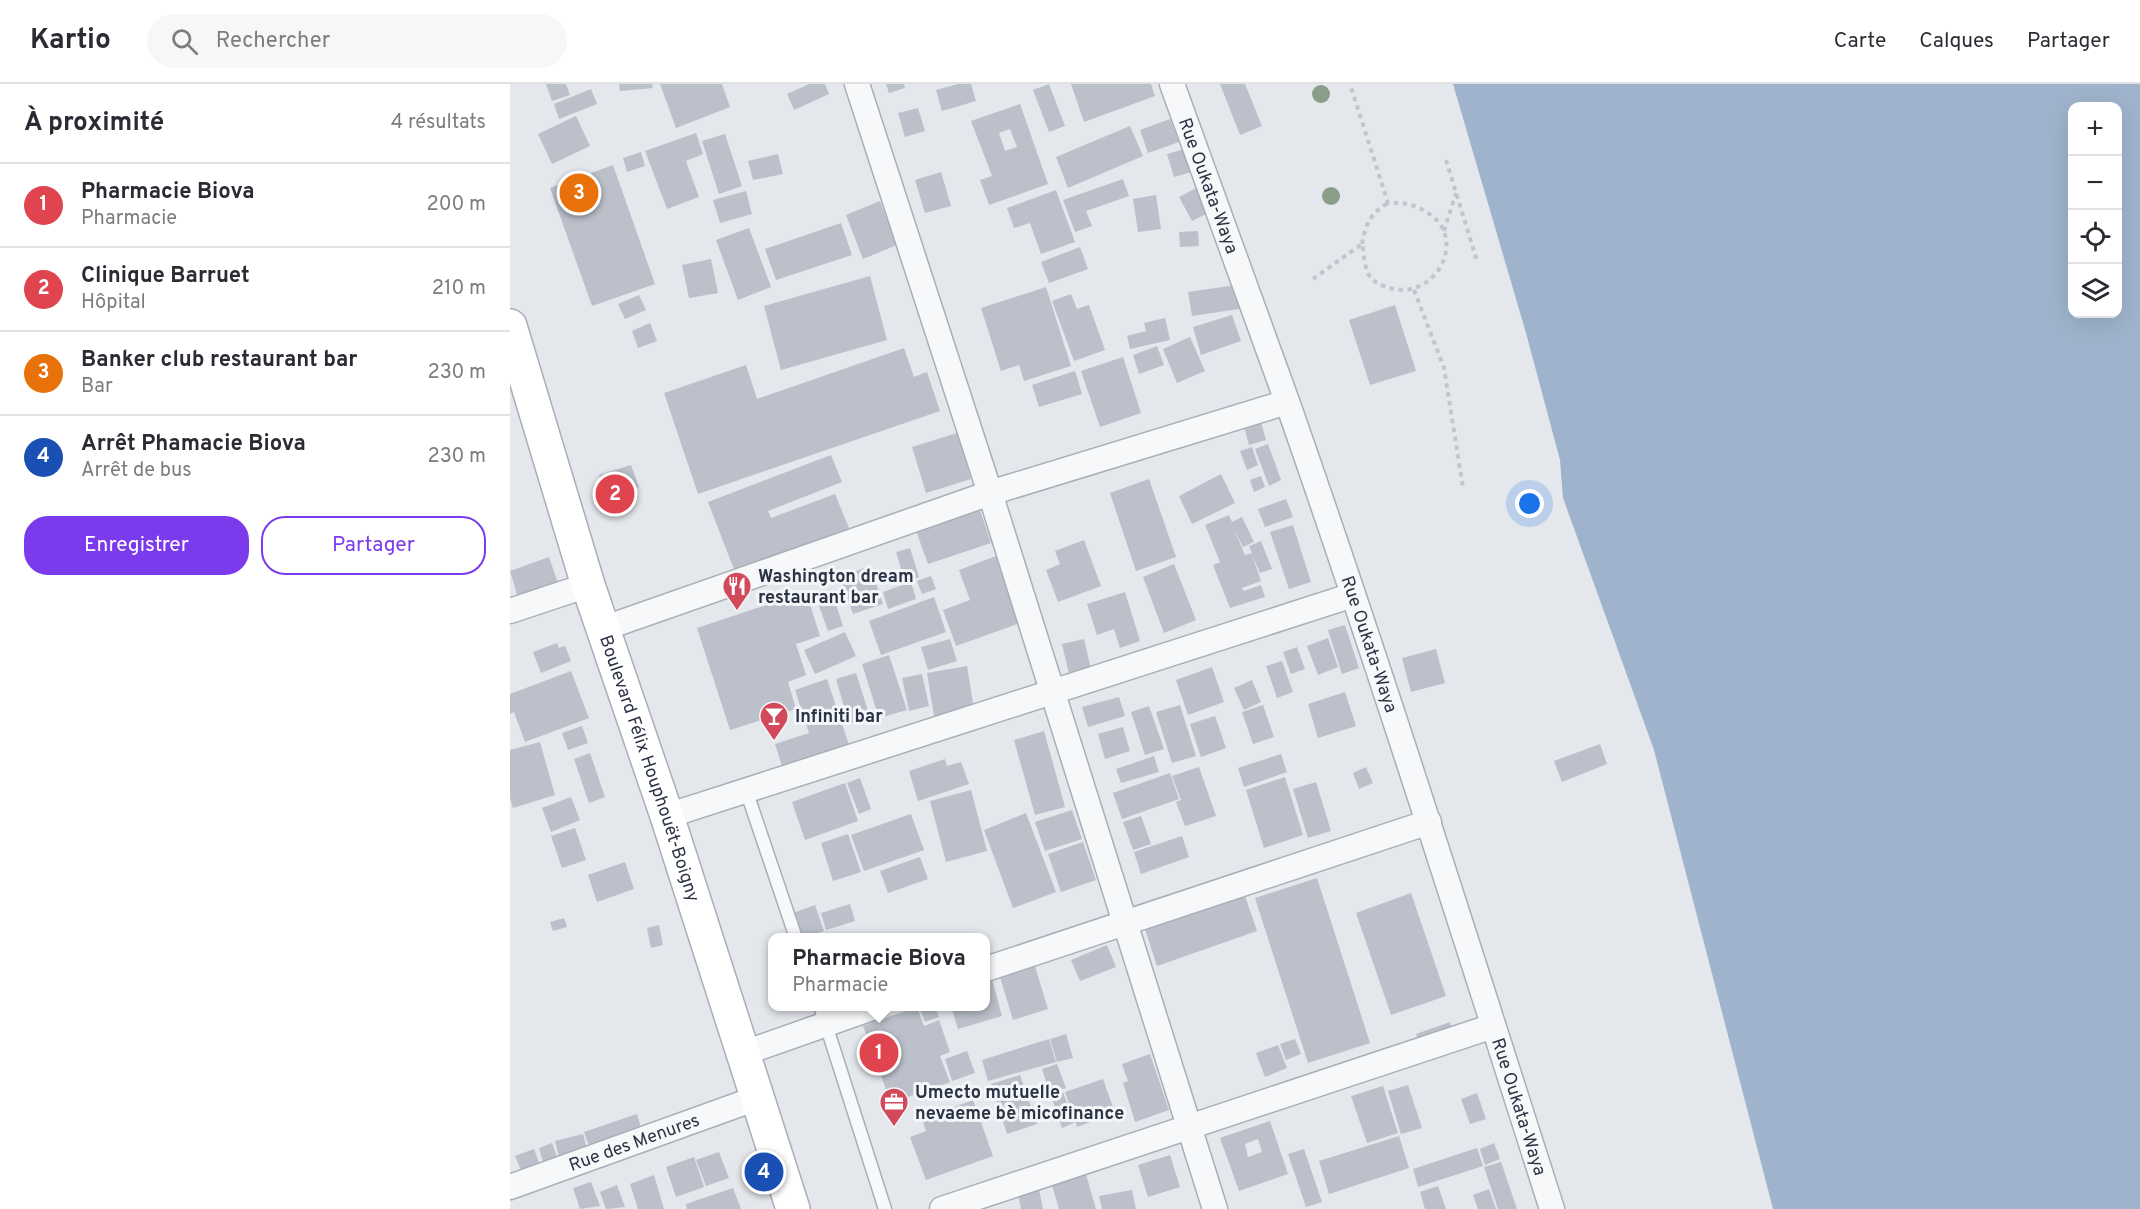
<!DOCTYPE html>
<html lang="fr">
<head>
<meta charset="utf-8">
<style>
  :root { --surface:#fff; --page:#f7f7f7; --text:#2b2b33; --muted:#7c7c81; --line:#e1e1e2; --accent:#7c3aed }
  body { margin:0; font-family:Overpass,sans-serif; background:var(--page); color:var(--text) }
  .controls { position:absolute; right:18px; top:18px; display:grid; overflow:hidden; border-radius:12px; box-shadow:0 6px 24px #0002 }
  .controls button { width:54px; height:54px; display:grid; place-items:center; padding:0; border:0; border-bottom:2px solid var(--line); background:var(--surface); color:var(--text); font:30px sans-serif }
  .you { position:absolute; left:1020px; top:420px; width:21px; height:21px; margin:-15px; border:4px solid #fff; border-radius:50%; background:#1a73e8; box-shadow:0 0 0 9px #1a73e833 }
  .badge { display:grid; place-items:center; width:39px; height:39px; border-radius:50%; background:var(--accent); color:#fff; font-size:20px; font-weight:700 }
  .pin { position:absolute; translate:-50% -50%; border:3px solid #fff; box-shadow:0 2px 6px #0006 }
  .popup { position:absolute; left:258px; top:849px; width:222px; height:78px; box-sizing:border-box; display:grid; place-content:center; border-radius:12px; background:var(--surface); filter:drop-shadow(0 2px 4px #0005); font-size:20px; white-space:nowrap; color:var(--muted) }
  .popup b { font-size:22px; color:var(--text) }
  .popup::after { content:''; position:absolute; left:50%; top:100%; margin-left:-12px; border:12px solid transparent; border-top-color:var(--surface) }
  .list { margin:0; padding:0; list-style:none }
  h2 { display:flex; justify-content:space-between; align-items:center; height:78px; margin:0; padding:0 24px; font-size:26px }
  h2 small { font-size:20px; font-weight:400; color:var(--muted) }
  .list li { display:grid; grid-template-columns:39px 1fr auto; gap:18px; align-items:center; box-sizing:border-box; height:84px; padding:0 24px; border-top:2px solid var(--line) }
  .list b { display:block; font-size:22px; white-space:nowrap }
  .list p { margin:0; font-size:20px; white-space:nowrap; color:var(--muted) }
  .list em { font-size:20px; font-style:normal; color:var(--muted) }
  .actions { display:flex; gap:12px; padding:18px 24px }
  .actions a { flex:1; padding:14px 0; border:2px solid var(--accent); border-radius:24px; text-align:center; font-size:21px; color:var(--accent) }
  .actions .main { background:var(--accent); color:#fff }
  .icon { flex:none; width:33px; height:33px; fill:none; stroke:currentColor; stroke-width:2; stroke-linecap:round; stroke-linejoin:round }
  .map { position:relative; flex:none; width:1630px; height:1125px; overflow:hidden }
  header { display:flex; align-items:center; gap:36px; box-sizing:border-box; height:84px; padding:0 30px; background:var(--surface); border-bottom:2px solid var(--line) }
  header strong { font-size:28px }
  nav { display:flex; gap:33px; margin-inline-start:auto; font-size:21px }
  .search { width:420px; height:54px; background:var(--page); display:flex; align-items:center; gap:15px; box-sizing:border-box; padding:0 21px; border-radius:33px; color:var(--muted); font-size:22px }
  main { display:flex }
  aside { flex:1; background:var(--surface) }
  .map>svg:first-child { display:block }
</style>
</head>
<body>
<header>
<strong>Kartio</strong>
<div class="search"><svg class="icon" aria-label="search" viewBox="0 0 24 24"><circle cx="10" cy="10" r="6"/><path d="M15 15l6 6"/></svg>Rechercher</div>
<nav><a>Carte</a><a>Calques</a><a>Partager</a></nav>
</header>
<main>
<aside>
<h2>À proximité<small>4 résultats</small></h2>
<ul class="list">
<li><span class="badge" style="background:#e0444e">1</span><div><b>Pharmacie Biova</b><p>Pharmacie</p></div><em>200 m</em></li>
<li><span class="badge" style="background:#e0444e">2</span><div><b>Clinique Barruet</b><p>Hôpital</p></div><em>210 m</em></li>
<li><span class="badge" style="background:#e8710a">3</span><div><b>Banker club restaurant bar</b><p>Bar</p></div><em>230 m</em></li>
<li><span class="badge" style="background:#1a4fb4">4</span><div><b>Arrêt Phamacie Biova</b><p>Arrêt de bus</p></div><em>230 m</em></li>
</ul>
<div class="actions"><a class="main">Enregistrer</a><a>Partager</a></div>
</aside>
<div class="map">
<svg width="1630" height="1125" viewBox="0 0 1630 1125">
  <rect width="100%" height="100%" fill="#e4e7ec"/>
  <path fill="#9fb4cc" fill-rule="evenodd" d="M 943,0 L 1630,0 L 1630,1125 L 1263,1125 L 1144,666 L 1053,414 L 1050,376 L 1016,249 ZM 1562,22 L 1608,22 L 1608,230 L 1562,230 Z"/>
  <path fill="#bbc0ca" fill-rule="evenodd" d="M 36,0 L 56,0 L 60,11 L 42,17 Z
    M 109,0 L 142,0 L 143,4 L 110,7 Z
    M 150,0 L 212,0 L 220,23 L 166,44 Z
    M 299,0 L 315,0 L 319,10 L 284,26 L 277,10 Z
    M 376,0 L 394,0 L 395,4 L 379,9 Z
    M 448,0 L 461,0 L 466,17 L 432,27 L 426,6 Z
    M 539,0 L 555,42 L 539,48 L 523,6 Z
    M 561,0 L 641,0 L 645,12 L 574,38 Z
    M 710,0 L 735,0 L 752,42 L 730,51 Z
    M 81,5 L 87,20 L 49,35 L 44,20 Z
    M 510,20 L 538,100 L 479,121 L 470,96 L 482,92 L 461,37 ZM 500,45 L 507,63 L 495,67 L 489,49 Z
    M 408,24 L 415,47 L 395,53 L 388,29 Z
    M 66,32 L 80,62 L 42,80 L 28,50 Z
    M 660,35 L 669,58 L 638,69 L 630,46 Z
    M 620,42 L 633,72 L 558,104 L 546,73 Z
    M 186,49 L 193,70 L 176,77 L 189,113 L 157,125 L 135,67 Z
    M 215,50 L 232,102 L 209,110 L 192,57 Z
    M 682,63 L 689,86 L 664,93 L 657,70 Z
    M 131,68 L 135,82 L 117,88 L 113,74 Z
    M 268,70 L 273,90 L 243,96 L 238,77 Z
    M 103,81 L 145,200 L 82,222 L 40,104 Z
    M 431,88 L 441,122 L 415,129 L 405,96 Z
    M 613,95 L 619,112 L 576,127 L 582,142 L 565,148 L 553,116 Z
    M 688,103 L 700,128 L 682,137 L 669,113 Z
    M 546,106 L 565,158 L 531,170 L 520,139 L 504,144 L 497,124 Z
    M 236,107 L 242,130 L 210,139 L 203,116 Z
    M 646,111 L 651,145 L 628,148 L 623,115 Z
    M 370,117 L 387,161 L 353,175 L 336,131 Z
    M 331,139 L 342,171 L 266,196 L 255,165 Z
    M 239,144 L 261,203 L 228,216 L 206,156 Z
    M 688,147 L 689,162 L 670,163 L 669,148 Z
    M 570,163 L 578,185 L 539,199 L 531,178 Z
    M 201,175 L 208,209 L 179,214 L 172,181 Z
    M 360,192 L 377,256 L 271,286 L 254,222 Z
    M 726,201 L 729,225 L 682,232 L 678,208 Z
    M 536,203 L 561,282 L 514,297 L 509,281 L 491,287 L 471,224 Z
    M 561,210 L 567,225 L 579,221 L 595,266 L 564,277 L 542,217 Z
    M 129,211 L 136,226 L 115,235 L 108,220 Z
    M 885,221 L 906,287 L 860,301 L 839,236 Z
    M 722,231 L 731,257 L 691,271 L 683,243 Z
    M 655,234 L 660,256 L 620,265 L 617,252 L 636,247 L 634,239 Z
    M 140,239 L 147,257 L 128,264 L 122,247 Z
    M 680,253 L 695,287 L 667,299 L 653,265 Z
    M 647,262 L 654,281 L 629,290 L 623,271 Z
    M 394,264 L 404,293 L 417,288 L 430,327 L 188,410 L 154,309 L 236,281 L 247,315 Z
    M 613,273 L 631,329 L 590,343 L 571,287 Z
    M 565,287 L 572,310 L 529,323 L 522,301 Z
    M 749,331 L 756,356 L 739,361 L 732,336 Z
    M 447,349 L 461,395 L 416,409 L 402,363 Z
    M 758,360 L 771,396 L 759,402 L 745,365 Z
    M 742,363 L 748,381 L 737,386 L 730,367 Z
    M 321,371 L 332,398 L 258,427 L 261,434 L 325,410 L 339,444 L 225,488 L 198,418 Z
    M 121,381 L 129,403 L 96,414 L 89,391 Z
    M 711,390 L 725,419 L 682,440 L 669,412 Z
    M 751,392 L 755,403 L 744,408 L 740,396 Z
    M 639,395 L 666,473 L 626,487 L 600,409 Z
    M 776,415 L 783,433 L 755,443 L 748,425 Z
    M 469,423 L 481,459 L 418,480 L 405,444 Z
    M 719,431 L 722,438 L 732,433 L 744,458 L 733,463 L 724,445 L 735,471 L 742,469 L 739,462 L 751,457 L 762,485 L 750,489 L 742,471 L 751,497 L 732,504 L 734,507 L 751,501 L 755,513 L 720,524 L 703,481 L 710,478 L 695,441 Z
    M 783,441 L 801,498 L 779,505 L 760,448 Z
    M 574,456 L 591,502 L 548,518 L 536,486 L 550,480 L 545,467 Z
    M 400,464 L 409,493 L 395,498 L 386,468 Z
    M 486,472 L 510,539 L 446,562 L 433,526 L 460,516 L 449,486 Z
    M 39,473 L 49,502 L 9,517 L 0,487 Z
    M 664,480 L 686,536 L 654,549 L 633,493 Z
    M 360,482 L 373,520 L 343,530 L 330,493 Z
    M 421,492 L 426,505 L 412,510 L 407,497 Z
    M 401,498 L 406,515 L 378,525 L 373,508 Z
    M 321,505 L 333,542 L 318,547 L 305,511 Z
    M 296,508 L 310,552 L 286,560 L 296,591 L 278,598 L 286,625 L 220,646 L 187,544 Z
    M 615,508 L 630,557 L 610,564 L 604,545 L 587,551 L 577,520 Z
    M 424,513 L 436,548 L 371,571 L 359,537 Z
    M 835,541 L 849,584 L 832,590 L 818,546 Z
    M 335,548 L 346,572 L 305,590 L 294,566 Z
    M 818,554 L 828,583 L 808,591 L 797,562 Z
    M 440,555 L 447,577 L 418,586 L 411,563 Z
    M 574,555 L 581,585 L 559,590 L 552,560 Z
    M 47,559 L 49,564 L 55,562 L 61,577 L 31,589 L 23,568 Z
    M 787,563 L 795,585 L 781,590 L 773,568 Z
    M 926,565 L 935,599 L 901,608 L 892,574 Z
    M 379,571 L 397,626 L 369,634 L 352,580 Z
    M 772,577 L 783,608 L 767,614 L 756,582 Z
    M 457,582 L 464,625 L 424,632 L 417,589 Z
    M 702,583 L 714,618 L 678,631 L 666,596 Z
    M 61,587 L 79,634 L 15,658 L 4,628 L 0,630 L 0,610 Z
    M 346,589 L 360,633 L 339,640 L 326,595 Z
    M 412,590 L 419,622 L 399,627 L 392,594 Z
    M 317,595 L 339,661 L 272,682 L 265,660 L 299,649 L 285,606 Z
    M 742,596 L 751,618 L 734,626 L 724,604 Z
    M 835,608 L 846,642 L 808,654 L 798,620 Z
    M 609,613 L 615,632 L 578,643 L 572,623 Z
    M 670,621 L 686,672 L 662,679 L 646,628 Z
    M 753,621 L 764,653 L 743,660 L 732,628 Z
    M 639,622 L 654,665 L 635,671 L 621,628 Z
    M 705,632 L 716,664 L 691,673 L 680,640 Z
    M 72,642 L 78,659 L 58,666 L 52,649 Z
    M 613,643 L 620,667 L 595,675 L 588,650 Z
    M 534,647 L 555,723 L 525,731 L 504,656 Z
    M 30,658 L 45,711 L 3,724 L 0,714 L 0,666 Z
    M 1090,660 L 1097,680 L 1052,698 L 1044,677 Z
    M 80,669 L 95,713 L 79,719 L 64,675 Z
    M 771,670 L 777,688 L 734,703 L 728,684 Z
    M 644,672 L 649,688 L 611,699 L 606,685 Z
    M 435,675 L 437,682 L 451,678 L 459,700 L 408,717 L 399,687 Z
    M 689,683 L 706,732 L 675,742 L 666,718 L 671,716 L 662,692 Z
    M 856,683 L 863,699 L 849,705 L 843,689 Z
    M 660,689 L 669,715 L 612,735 L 603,709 Z
    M 775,693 L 793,751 L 754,764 L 736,706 Z
    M 350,694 L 361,725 L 349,730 L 337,699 Z
    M 806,698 L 821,747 L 798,754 L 783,705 Z
    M 335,699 L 348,737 L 295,756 L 282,718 Z
    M 461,706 L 477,767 L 436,778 L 420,717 Z
    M 61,713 L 70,736 L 41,748 L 32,724 Z
    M 562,726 L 572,755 L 535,767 L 525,738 Z
    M 516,729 L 546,808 L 503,824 L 474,746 Z
    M 401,730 L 414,766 L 354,787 L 341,751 Z
    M 631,732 L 641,760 L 623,766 L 613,738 Z
    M 65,744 L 76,776 L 52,784 L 41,752 Z
    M 338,750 L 351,788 L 323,797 L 311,759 Z
    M 672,752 L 679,773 L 631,790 L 624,768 Z
    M 573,758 L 586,796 L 551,808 L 538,770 Z
    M 410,773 L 418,795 L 378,809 L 370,787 Z
    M 115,778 L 124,805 L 87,818 L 78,791 Z
    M 807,794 L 860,959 L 798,979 L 745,814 Z
    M 732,803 L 747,847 L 647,882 L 634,842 Z
    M 901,809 L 936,912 L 881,931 L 846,829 Z
    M 340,820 L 345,837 L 316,846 L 311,829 Z
    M 305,821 L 314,847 L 292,854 L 283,829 Z
    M 54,834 L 57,843 L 43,847 L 40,838 Z
    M 149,841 L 153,861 L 141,864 L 137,844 Z
    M 597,861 L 606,883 L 570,897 L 561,876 Z
    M 524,879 L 538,925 L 503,936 L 489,890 Z
    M 481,891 L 492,932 L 448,945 L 441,922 L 476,922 L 476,893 Z
    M 409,922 L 425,922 L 429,933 L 415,938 Z
    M 407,923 L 414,942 L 429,936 L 440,968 L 430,972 L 440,998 L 381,1019 L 353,942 Z
    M 940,938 L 943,950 L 910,962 L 906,950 Z
    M 556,950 L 563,974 L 547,978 L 540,955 Z
    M 539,955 L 546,978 L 478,997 L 472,976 Z
    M 785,955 L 791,970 L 776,976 L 770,960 Z
    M 768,961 L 777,984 L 755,993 L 746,969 Z
    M 457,967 L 465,989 L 442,997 L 435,975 Z
    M 640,970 L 659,1026 L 625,1038 L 613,999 L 618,997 L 612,980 Z
    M 547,980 L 556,1004 L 540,1009 L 532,985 Z
    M 510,991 L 527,1040 L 497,1050 L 481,1000 Z
    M 593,995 L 605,1029 L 567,1043 L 555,1008 Z
    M 898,1001 L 912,1044 L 891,1050 L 878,1007 Z
    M 873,1002 L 888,1049 L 857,1059 L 841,1012 Z
    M 553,1008 L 564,1039 L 552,1044 L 541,1012 Z
    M 967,1009 L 976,1035 L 960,1040 L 951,1015 Z
    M 463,1016 L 483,1072 L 416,1096 L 400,1053 L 416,1047 L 412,1035 Z
    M 127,1030 L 132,1047 L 80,1065 L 74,1048 Z
    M 760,1037 L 778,1090 L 729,1107 L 710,1054 ZM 748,1055 L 752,1068 L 738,1073 L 735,1060 Z
    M 73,1050 L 77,1065 L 49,1073 L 45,1057 Z
    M 889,1052 L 899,1084 L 819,1110 L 809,1077 Z
    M 42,1059 L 47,1073 L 33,1078 L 29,1064 Z
    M 984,1059 L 990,1075 L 975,1081 L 970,1065 Z
    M 967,1064 L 973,1082 L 908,1103 L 903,1085 Z
    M 24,1065 L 29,1078 L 11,1086 L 5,1072 Z
    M 794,1065 L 812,1118 L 796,1123 L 778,1070 Z
    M 209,1068 L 219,1094 L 196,1102 L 186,1076 Z
    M 660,1071 L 670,1103 L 638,1113 L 628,1081 Z
    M 184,1073 L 194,1103 L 166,1113 L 156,1083 Z
    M 991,1078 L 1007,1125 L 988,1125 L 974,1083 Z
    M 575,1087 L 586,1125 L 549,1125 L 541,1098 Z
    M 144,1091 L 154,1125 L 128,1125 L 120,1100 Z
    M 81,1098 L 90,1122 L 70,1125 L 63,1104 Z
    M 528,1100 L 533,1125 L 511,1125 L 507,1104 Z
    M 107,1101 L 115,1123 L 96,1125 L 90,1108 Z
    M 928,1102 L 936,1125 L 915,1125 L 910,1108 Z
    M 223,1104 L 231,1125 L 177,1125 L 176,1120 Z
    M 979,1105 L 986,1125 L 968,1125 L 963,1111 Z
    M 622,1106 L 626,1125 L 592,1125 L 589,1112 Z"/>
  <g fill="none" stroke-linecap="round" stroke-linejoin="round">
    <g stroke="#a9aeb7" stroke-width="15">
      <path id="lane" d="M 236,706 L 286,854
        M 310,922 L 375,1125"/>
    </g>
    <g stroke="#a9aeb7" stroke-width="27">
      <g id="street">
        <path d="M 347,0 L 480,409 L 705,1125"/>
        <path id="s1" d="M 662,0 C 700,107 740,213 778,320 C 871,586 956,856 1042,1125"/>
        <path d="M 0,527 L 78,501"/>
        <path d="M 92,545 L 480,409 L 777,318"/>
        <path d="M 157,732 L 843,511"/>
        <path d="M 476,885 L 919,738"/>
        <path d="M 234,969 L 368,922"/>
        <path id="s2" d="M 0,1103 L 247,1014"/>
        <path d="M 432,1125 L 983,942"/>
      </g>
    </g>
    <g stroke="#a9aeb7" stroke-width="36">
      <g id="secondary">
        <path id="s3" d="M 0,242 L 78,501 L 157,732 L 283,1125"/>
      </g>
    </g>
    <path stroke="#c2c5cb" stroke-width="4" stroke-dasharray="4.5 4.5" stroke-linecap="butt" d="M 936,76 L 967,177
      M 934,147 L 946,109
      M 852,160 C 856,139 860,130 878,119
      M 803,195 L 852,160 C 854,168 854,179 857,187 C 860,195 866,199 874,202 C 921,222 959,159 921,131 C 907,121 896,118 878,119 L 840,0
      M 904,206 L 934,284 L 953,404"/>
    <use href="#lane" stroke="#f7f8fa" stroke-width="12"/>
    <use href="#street" stroke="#f7f8fa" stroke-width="24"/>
    <use href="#secondary" stroke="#fff" stroke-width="33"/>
  </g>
  <g fill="#899d89">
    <circle cx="811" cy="10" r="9"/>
    <circle cx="821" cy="112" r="9"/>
  </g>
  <defs>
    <g id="restaurant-pin" transform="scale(1.5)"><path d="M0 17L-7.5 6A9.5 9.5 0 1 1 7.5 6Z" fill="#d1495b" stroke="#f4f6f9"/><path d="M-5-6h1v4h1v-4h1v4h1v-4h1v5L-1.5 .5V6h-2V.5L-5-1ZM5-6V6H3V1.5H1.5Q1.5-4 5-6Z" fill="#fff"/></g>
    <g id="bar-pin" transform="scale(1.5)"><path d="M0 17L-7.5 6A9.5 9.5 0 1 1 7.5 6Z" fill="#d1495b" stroke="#f4f6f9"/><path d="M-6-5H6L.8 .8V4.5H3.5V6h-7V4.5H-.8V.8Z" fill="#fff"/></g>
    <g id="office-pin" transform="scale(1.5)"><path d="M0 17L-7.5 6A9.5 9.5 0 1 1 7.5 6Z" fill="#d1495b" stroke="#f4f6f9"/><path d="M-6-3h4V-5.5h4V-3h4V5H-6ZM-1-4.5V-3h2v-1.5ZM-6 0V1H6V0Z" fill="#fff"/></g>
  </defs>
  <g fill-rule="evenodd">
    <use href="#restaurant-pin" x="227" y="502"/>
    <use href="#bar-pin" x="264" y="632"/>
    <use href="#office-pin" x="384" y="1018"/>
  </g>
  <g text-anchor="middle" stroke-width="6" stroke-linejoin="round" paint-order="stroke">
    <g font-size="18" fill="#2b3445" stroke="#f4f6f9">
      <text dy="6" stroke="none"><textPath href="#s1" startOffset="108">Rue Oukata-Waya</textPath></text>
      <text dy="6" stroke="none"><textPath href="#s1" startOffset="594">Rue Oukata-Waya</textPath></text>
      <text dy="6" stroke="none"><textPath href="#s3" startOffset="464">Boulevard Félix Houphouët-Boigny</textPath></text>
      <text dy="6" stroke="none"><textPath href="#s1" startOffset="1080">Rue Oukata-Waya</textPath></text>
      <text dy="6" stroke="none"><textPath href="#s2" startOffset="132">Rue des Menures</textPath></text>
    </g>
    <g font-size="18" font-weight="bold" fill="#2b3445" stroke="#f4f6f9" text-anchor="start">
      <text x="248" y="498">Washington dream<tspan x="248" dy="21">restaurant bar</tspan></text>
      <text x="285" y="638">Infiniti bar</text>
      <text x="405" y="1014">Umecto mutuelle<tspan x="405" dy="21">nevaeme bè micofinance</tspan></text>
    </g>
  </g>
</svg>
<div class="controls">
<button>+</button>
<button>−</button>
<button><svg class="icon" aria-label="locate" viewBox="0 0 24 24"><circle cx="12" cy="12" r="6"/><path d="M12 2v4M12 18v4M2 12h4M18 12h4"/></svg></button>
<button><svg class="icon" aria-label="layers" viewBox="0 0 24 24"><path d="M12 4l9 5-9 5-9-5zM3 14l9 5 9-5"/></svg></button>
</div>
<div class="you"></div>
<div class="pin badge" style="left:369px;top:969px;background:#e0444e">1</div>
<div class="popup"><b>Pharmacie Biova</b>Pharmacie</div>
<div class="pin badge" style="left:105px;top:410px;background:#e0444e">2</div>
<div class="pin badge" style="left:69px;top:109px;background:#e8710a">3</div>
<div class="pin badge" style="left:254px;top:1088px;background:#1a4fb4">4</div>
</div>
</main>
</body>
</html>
